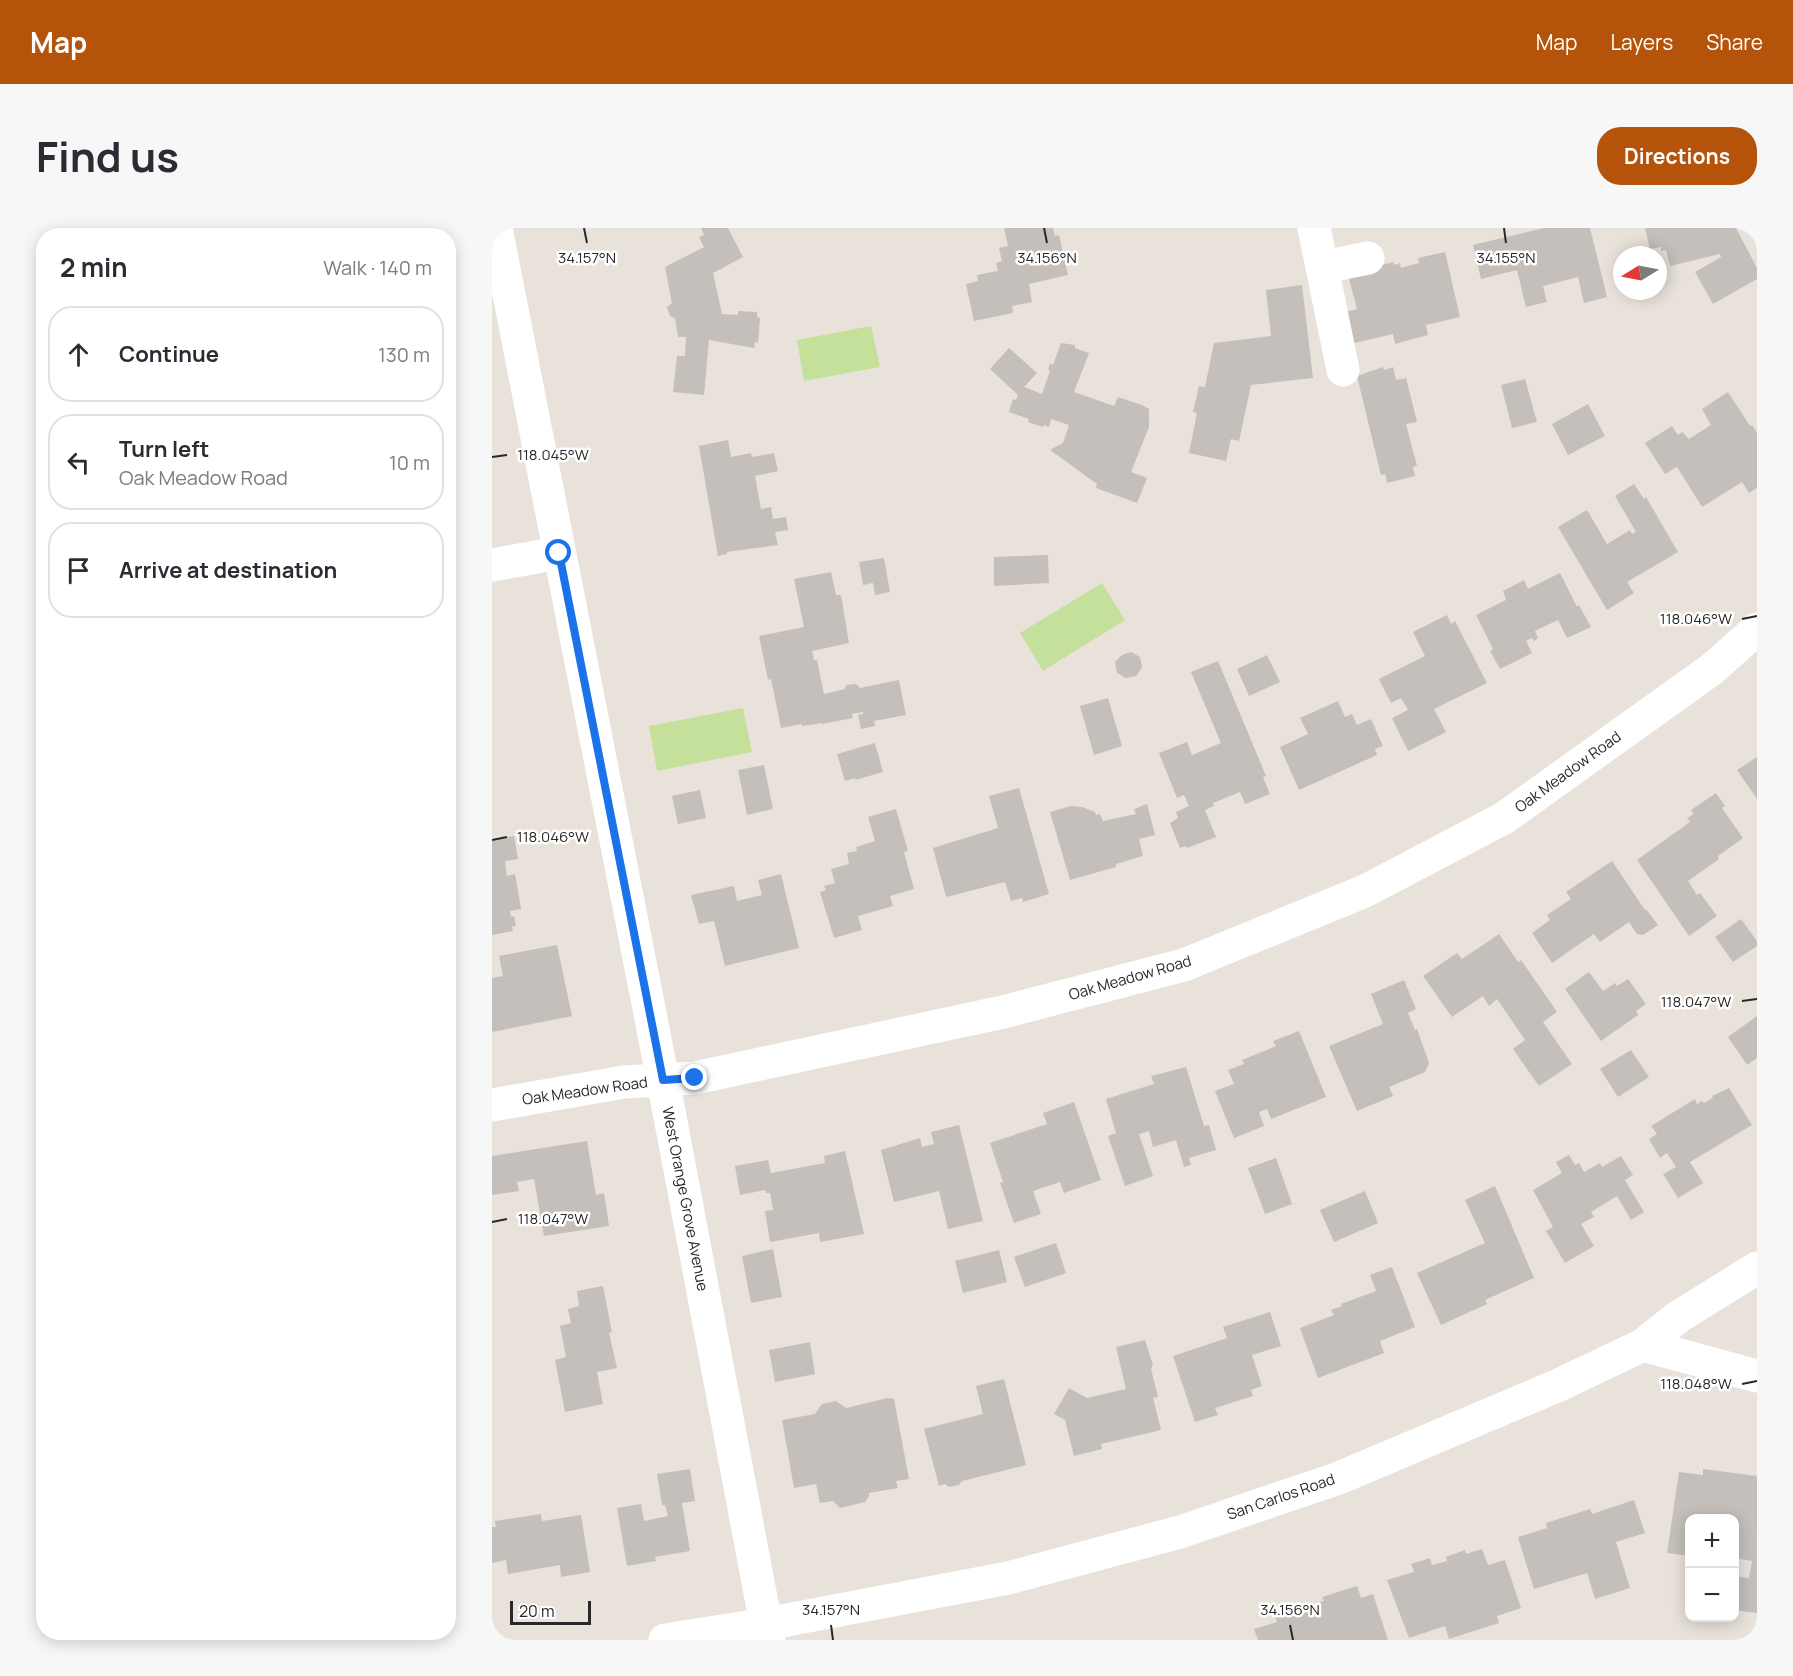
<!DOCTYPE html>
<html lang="en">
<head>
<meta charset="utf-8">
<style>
  :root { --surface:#fff; --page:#f7f7f7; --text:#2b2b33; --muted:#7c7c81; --line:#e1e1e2; --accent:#b45309 }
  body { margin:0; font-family:Manrope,sans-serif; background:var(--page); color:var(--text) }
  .controls { position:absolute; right:18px; bottom:18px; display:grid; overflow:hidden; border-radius:12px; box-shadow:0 3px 15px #0003 }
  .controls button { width:54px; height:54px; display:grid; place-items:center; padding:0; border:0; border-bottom:2px solid var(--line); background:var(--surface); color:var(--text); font:30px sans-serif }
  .compass { position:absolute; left:1121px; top:18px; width:54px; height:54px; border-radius:50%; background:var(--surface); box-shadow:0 3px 15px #0003; rotate:260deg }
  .scale { position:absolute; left:18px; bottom:15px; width:81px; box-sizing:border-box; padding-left:6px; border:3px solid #282828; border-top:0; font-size:16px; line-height:21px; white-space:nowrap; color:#282828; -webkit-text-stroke:4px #fff; paint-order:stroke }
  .stop { position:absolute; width:18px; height:18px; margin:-14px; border:4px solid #1a73e8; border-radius:50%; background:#fff }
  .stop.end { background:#1a73e8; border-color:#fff; box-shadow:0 2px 6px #0008 }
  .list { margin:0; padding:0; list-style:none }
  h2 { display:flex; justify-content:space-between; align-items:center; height:78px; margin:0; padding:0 24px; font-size:26px }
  h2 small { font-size:20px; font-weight:400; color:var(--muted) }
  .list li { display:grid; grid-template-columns:39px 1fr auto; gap:18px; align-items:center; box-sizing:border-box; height:96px; margin:0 12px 12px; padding:0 12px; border:2px solid var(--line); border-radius:24px }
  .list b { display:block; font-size:22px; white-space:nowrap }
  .list p { margin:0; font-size:20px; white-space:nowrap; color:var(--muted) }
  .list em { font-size:20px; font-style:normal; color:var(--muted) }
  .icon { flex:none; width:33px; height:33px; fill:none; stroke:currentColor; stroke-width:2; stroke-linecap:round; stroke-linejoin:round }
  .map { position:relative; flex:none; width:1265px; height:1412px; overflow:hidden; border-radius:24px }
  header { display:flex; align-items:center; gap:36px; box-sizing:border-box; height:84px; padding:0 30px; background:var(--accent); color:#fff }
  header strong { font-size:28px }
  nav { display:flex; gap:33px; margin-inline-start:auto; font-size:21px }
  .intro { display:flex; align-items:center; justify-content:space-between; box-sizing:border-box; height:144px; padding:0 36px }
  h1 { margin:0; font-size:42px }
  .button { padding:15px 27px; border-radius:24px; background:var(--accent); color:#fff; font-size:21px; font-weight:700 }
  main { display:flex; gap:36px; padding:0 36px }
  aside { flex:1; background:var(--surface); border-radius:24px; box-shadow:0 3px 15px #0003 }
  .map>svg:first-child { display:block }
</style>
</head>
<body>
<header>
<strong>Map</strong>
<nav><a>Map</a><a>Layers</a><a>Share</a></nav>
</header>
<div class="intro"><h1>Find us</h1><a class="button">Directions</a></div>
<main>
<aside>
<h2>2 min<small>Walk · 140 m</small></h2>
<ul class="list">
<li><svg class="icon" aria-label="ahead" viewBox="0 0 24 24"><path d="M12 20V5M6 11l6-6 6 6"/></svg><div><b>Continue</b></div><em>130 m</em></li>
<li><svg class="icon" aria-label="left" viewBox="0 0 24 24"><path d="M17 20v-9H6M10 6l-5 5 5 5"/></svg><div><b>Turn left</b><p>Oak Meadow Road</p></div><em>10 m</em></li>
<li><svg class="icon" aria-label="arrive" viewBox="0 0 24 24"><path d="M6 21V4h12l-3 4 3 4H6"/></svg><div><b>Arrive at destination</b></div></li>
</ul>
</aside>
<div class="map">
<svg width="1265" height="1412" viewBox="0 0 1265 1412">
  <rect width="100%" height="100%" fill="#e9e2db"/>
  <path fill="#c5e09a" d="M 379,98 L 388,139 L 312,153 L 305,112 Z
    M 610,355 L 633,392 L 551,443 L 528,405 Z
    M 251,480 L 260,524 L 165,543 L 157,498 Z"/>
  <path fill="#c4bfba" d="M 209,0 L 236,0 L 251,29 L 221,45 L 230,86 L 246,87 L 246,83 L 265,84 L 265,89 L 268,90 L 266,115 L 263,114 L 262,120 L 217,112 L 212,167 L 181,164 L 185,128 L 193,128 L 194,109 L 186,109 L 183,90 L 178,88 L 175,79 L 180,75 L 173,39 L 212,19 L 207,9 L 212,7 Z
    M 512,0 L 561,0 L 563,8 L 567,7 L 576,47 L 537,56 L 540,74 L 520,78 L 521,85 L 482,93 L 474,56 L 486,53 L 485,47 L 506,43 L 504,35 L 510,33 L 507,20 L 516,18 Z
    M 1052,0 L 1098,0 L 1115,69 L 1092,75 L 1086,49 L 1051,58 L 1055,74 L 1034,79 L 1025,42 L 989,51 L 981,17 Z
    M 1153,0 L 1244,0 L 1265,40 L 1265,51 L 1221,76 L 1203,44 L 1229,29 L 1228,26 L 1178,38 L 1174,22 L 1169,23 L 1169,19 L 1158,21 Z
    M 953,24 L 968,89 L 934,97 L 936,107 L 903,116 L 901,106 L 858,116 L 850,85 L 865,81 L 856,47 L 901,34 L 902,37 L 908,35 L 909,40 L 927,35 L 926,30 Z
    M 810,57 L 821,150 L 759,157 L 747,213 L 739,211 L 734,233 L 697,225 L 705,185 L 701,184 L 707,158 L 713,159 L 722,115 L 779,108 L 774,62 Z
    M 569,115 L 583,117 L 583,120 L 597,125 L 582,164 L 622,178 L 626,169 L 650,177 L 657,181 L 657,199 L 639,244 L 655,250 L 645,275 L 604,260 L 605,256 L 558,222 L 571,215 L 577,197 L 559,191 L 557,199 L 552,197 L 551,199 L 536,194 L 537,191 L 517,184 L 521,171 L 524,172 L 526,167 L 498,141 L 517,120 L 545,145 L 532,159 L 550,166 L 558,143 L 556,142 L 558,135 L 561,137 Z
    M 891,139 L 892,142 L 901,139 L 904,152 L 914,150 L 925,194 L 914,196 L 925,238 L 921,239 L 923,248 L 895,255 L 893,246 L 889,247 L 865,148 Z
    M 1033,151 L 1045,194 L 1020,200 L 1009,157 Z
    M 1236,164 L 1258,198 L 1260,197 L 1265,205 L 1265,260 L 1257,265 L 1250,254 L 1210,279 L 1185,239 L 1173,246 L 1153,215 L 1180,198 L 1186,207 L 1190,204 L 1197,211 L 1219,197 L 1210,181 Z
    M 1096,176 L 1113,208 L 1076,227 L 1060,196 Z
    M 236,212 L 239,229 L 259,225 L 260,229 L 282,225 L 286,243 L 263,248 L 269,281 L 279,279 L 281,291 L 294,289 L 296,302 L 283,304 L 286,317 L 235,324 L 235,326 L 226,328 L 207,218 Z
    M 1142,256 L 1152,271 L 1154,269 L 1186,324 L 1135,354 L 1142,365 L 1115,382 L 1066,299 L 1095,282 L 1115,316 L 1138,302 L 1140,306 L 1144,304 L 1123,268 Z
    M 556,327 L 557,355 L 502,358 L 502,329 Z
    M 392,330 L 398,364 L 383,367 L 381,355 L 371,357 L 367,334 Z
    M 339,344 L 344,367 L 349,367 L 357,415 L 320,423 L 322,432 L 325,432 L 332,466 L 353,461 L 354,457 L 364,456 L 368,460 L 407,452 L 414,487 L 382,493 L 383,498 L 369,501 L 366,487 L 371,486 L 371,484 L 360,486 L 361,490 L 330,496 L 330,495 L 310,498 L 309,496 L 289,500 L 279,451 L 276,452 L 267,408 L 312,399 L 302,351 Z
    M 1068,345 L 1085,379 L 1087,377 L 1099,399 L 1075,410 L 1066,392 L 1043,403 L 1046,410 L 1042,413 L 1040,410 L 1034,413 L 1040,425 L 1008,441 L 998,423 L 1001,421 L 984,387 L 1014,372 L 1011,363 L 1032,352 L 1036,361 Z
    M 955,387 L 959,396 L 963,393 L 995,455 L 942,481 L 954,504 L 916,523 L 900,490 L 916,482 L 909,470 L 899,475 L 887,451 L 933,428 L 921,404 Z
    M 639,424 L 648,429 L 650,440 L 644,448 L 634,450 L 625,445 L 623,434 L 630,427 Z
    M 775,427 L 788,454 L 757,468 L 745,441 Z
    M 726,433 L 774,548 L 771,549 L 778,566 L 753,576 L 748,564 L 721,575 L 722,578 L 713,582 L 724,609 L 695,620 L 694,618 L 688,620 L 678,595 L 686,590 L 684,584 L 697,578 L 692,567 L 685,570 L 667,525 L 695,514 L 700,527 L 729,515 L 699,444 Z
    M 616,470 L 630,518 L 602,527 L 588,478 Z
    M 846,473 L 853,489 L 860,486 L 865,497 L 879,491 L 891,518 L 883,521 L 885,527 L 807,562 L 788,519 L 816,506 L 808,490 Z
    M 383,515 L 391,544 L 363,552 L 363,550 L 353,553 L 345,526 Z
    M 1265,529 L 1265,571 L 1245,542 Z
    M 272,537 L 281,581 L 255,587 L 246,542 Z
    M 527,560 L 557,666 L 531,674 L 530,670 L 519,673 L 513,654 L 454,669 L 441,620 L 506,600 L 497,568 Z
    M 208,562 L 214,590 L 186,596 L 180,568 Z
    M 1224,565 L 1233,578 L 1230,580 L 1251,610 L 1226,628 L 1227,631 L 1196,653 L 1205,667 L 1208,665 L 1225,688 L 1197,708 L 1145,632 L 1198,594 L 1195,590 L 1202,586 L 1199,582 Z
    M 655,576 L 663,607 L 647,611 L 651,628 L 624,636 L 624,639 L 578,652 L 558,584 L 579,578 L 590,579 L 603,584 L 604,587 L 608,586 L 611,593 L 644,586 L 642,581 Z
    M 404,581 L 416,623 L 412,624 L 422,661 L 398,668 L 401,678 L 366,688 L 370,702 L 342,710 L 328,664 L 334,662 L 332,658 L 343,655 L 339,641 L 357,636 L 355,625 L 365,623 L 364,619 L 383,613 L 376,589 Z
    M 22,608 L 26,631 L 13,633 L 15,648 L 23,646 L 29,681 L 18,683 L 19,689 L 22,688 L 24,698 L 20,699 L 21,703 L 0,707 L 0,612 Z
    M 1120,633 L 1153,682 L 1154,681 L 1166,697 L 1151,707 L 1145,706 L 1137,694 L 1108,714 L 1102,706 L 1060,735 L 1040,705 L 1058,692 L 1055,687 L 1079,671 L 1074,664 Z
    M 289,646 L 307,720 L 233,738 L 222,693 L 207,696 L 199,667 L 242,658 L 245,673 L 270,667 L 266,652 Z
    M 1249,691 L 1265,713 L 1265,718 L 1241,734 L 1223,709 Z
    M 1007,706 L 1026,734 L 1029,732 L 1065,784 L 1051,794 L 1080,836 L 1047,858 L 1021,821 L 1033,812 L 1005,771 L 997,778 L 991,768 L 960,789 L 931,748 L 965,725 L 970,731 Z
    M 65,717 L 80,788 L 0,804 L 0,750 L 11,748 L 7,728 Z
    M 1097,744 L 1111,763 L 1123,755 L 1125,758 L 1136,751 L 1154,776 L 1144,783 L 1146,787 L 1109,813 L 1073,761 Z
    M 912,752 L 924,781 L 916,785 L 923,802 L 925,801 L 937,835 L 933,844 L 897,859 L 901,868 L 865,883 L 837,818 L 891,796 L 879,766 Z
    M 1265,788 L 1265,830 L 1255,837 L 1236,809 Z
    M 807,803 L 834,869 L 779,891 L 775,881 L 767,884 L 772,898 L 742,910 L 723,863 L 742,856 L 736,842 L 752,836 L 750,832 L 784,818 L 781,813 Z
    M 1139,822 L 1157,849 L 1126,869 L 1108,841 Z
    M 694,839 L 712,898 L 717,897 L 724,922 L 697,930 L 699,937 L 692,939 L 684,912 L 661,919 L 657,903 L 647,906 L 661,948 L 633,958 L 616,908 L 624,905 L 614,871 L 662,856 L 659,848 Z
    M 1237,860 L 1260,897 L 1198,934 L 1211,955 L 1186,970 L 1171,946 L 1184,939 L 1175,925 L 1168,930 L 1157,911 L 1165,906 L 1159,898 L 1203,871 L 1205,876 L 1210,873 L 1212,875 L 1221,870 L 1220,868 Z
    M 582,874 L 609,952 L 572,965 L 568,954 L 541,963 L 549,986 L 522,995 L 508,955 L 511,954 L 498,915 L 555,896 L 551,885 Z
    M 467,897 L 491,993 L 456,1001 L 447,963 L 402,974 L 389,922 L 428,910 L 430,919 L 442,916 L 439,904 Z
    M 95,913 L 104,967 L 112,965 L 117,998 L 52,1008 L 42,951 L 25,954 L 27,963 L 0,967 L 0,928 Z
    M 353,923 L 372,1006 L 328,1014 L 327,1005 L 278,1014 L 273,983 L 281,982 L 278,965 L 274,965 L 273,962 L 248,967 L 243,938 L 276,932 L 279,945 L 333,935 L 332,928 Z
    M 1077,927 L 1083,937 L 1087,935 L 1092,944 L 1108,935 L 1110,939 L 1129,928 L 1141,947 L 1133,952 L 1152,984 L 1139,992 L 1125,968 L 1099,984 L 1102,989 L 1089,996 L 1102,1018 L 1073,1035 L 1054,1003 L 1061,999 L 1041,962 L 1070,945 L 1064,934 Z
    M 784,930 L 800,976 L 773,986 L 756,940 Z
    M 1003,958 L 1042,1050 L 993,1072 L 995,1076 L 949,1097 L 925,1045 L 993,1015 L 973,972 Z
    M 873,963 L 886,995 L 842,1014 L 828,982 Z
    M 564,1015 L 574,1045 L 533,1059 L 522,1029 Z
    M 281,1021 L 290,1069 L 259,1075 L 250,1028 Z
    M 507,1022 L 515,1054 L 471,1065 L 463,1033 Z
    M 900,1039 L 923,1099 L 888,1113 L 892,1125 L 826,1150 L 808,1100 L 842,1087 L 839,1082 L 850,1078 L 849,1076 L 884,1063 L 878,1047 Z
    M 111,1058 L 120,1104 L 117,1105 L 125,1140 L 105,1144 L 111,1176 L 73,1184 L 63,1132 L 74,1129 L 68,1098 L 79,1095 L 76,1081 L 87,1078 L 85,1063 Z
    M 778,1084 L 789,1118 L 760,1127 L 770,1158 L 759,1162 L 761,1168 L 723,1180 L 726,1187 L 703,1194 L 681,1128 L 735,1110 L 731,1099 Z
    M 653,1112 L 661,1137 L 659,1141 L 666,1169 L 661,1170 L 669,1202 L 609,1216 L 610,1221 L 582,1228 L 573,1192 L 562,1186 L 577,1160 L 595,1170 L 634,1161 L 624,1119 Z
    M 318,1114 L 323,1146 L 283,1154 L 277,1122 Z
    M 512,1151 L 534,1237 L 470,1253 L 467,1257 L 457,1259 L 453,1256 L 447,1258 L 432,1201 L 491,1186 L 484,1158 Z
    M 395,1170 L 402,1171 L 417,1251 L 404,1253 L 406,1260 L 377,1265 L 377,1268 L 373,1274 L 348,1280 L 341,1273 L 328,1275 L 324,1256 L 302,1260 L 290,1192 L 323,1186 L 330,1176 L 344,1173 L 354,1180 Z
    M 198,1241 L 203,1273 L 190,1275 L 198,1323 L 163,1329 L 164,1333 L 135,1338 L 125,1280 L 149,1276 L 152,1293 L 176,1288 L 173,1277 L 170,1277 L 165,1246 Z
    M 1211,1241 L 1265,1248 L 1265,1385 L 1242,1382 L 1242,1348 L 1257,1350 L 1260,1333 L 1242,1330 L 1242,1290 L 1213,1287 L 1213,1290 L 1198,1290 L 1198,1328 L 1175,1325 L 1187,1244 L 1211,1247 Z
    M 1142,1272 L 1153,1305 L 1124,1314 L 1138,1360 L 1103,1371 L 1095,1345 L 1042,1361 L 1026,1309 L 1055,1300 L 1054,1295 L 1098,1281 L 1100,1286 Z
    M 49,1286 L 50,1293 L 89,1287 L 98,1344 L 69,1349 L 68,1337 L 16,1346 L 14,1332 L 0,1335 L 0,1299 L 4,1299 L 3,1293 Z
    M 990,1321 L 996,1337 L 1013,1332 L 1029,1380 L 1005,1388 L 1007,1395 L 957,1411 L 953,1398 L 917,1410 L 895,1352 L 922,1344 L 919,1336 L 938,1330 L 940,1337 L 955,1333 L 954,1329 L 973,1322 L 974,1326 Z
    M 865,1358 L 869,1370 L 881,1366 L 896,1412 L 766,1412 L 762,1401 L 785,1394 L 783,1389 L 832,1373 L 830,1369 Z"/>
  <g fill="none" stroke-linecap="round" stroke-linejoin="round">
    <path stroke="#fff" stroke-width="33" d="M 4,0 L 171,852 L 277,1412
      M 822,0 L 851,142
      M 830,36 L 842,37 L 876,30
      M 0,337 L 67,325
      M 0,877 L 132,854 L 203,850 L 511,784 L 692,737 L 873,663 L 1012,590 L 1220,441 L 1265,401
      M 1151,1117 L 1265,1148
      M 173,1412 L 274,1396 L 516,1350 L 688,1304 L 847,1250 L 1067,1157 L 1151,1117 L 1186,1089 L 1265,1040"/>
  </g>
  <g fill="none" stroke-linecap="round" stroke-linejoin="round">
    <path stroke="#1a73e8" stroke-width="8" d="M 67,325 L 171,852 L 203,850"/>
  </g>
  <path fill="none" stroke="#282828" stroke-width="2" d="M 92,0 L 95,15M 552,0 L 555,15M 1012,0 L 1014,15M 0,229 L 15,227M 1250,391 L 1265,388M 0,612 L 15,609M 1250,773 L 1265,771M 0,994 L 15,991M 1250,1156 L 1265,1153M 339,1397 L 341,1412M 798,1397 L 801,1412"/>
  <g text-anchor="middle" stroke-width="5" stroke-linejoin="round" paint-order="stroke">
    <g font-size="15" fill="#282828" stroke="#fff">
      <text transform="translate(1076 544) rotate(-36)" y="5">Oak Meadow Road</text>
      <text transform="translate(638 750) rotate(-16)" y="5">Oak Meadow Road</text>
      <text transform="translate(93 863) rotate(-8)" y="5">Oak Meadow Road</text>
      <text transform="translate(193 971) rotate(79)" y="5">West Orange Grove Avenue</text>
      <text transform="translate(789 1269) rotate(-19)" y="5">San Carlos Road</text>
    </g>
  </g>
  <g font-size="15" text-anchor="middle" fill="#282828" stroke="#fff" stroke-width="5" stroke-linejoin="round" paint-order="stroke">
    <text x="1014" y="35">34.155°N</text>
    <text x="95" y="35">34.157°N</text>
    <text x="555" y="35">34.156°N</text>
    <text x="61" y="232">118.045°W</text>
    <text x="1204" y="396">118.046°W</text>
    <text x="61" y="614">118.046°W</text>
    <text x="1204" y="779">118.047°W</text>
    <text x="61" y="996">118.047°W</text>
    <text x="1204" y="1161">118.048°W</text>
    <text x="339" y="1387">34.157°N</text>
    <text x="798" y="1387">34.156°N</text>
  </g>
</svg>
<div class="controls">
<button>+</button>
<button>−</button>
</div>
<svg class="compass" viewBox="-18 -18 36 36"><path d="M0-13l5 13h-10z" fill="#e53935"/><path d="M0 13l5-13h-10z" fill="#7c7c81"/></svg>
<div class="scale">20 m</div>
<div class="stop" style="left:67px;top:325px"></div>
<div class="stop end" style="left:203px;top:850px"></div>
</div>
</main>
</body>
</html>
